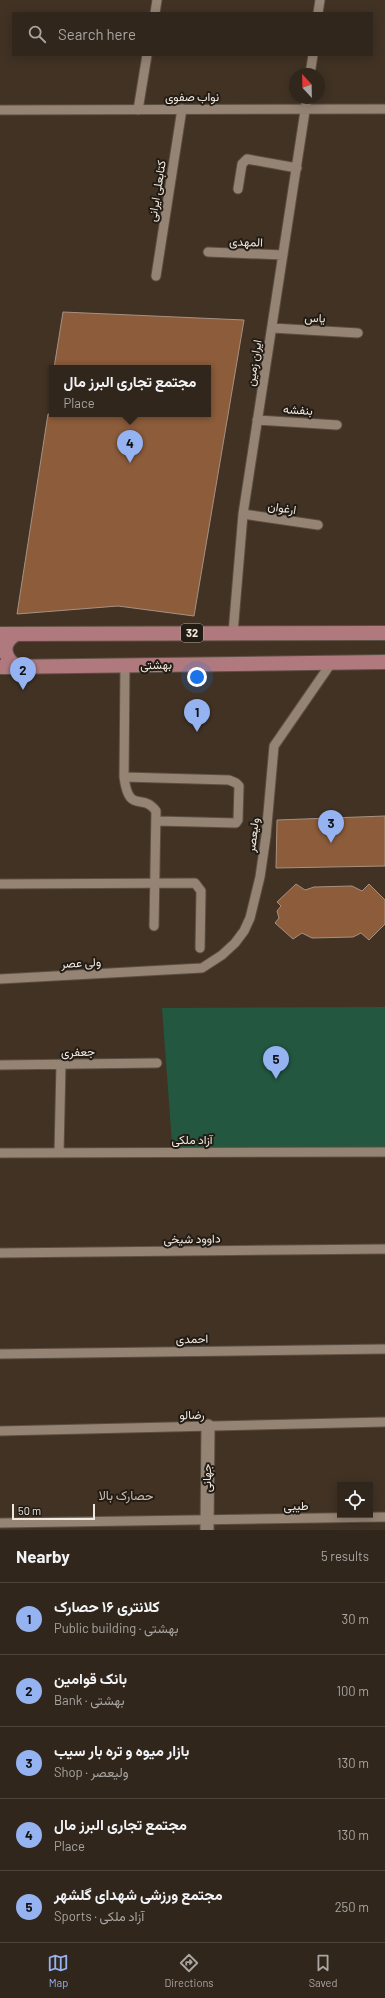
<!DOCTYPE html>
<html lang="en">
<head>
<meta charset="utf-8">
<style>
  :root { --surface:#31261b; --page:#392e24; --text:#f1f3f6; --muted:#a8a5a3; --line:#4c433a; --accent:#95b2f1 }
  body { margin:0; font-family:Barlow,Vazirmatn,sans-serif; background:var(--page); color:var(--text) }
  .controls { position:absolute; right:12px; bottom:12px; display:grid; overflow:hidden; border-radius:0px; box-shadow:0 2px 10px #0003 }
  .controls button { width:36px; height:36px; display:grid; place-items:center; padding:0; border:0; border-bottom:1px solid var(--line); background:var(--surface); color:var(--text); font:20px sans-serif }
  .compass { position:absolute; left:289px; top:68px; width:36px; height:36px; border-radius:50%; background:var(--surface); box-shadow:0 2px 10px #0003; rotate:338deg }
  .scale { position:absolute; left:12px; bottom:10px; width:83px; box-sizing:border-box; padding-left:4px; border:2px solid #f0e7de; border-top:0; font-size:11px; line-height:14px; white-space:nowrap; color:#f0e7de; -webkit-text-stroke:3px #221c15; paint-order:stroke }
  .you { position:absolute; left:197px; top:677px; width:14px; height:14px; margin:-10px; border:3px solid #fff; border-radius:50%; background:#1a73e8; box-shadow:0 0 0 6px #1a73e833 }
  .badge { display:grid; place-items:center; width:26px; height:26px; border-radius:50%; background:var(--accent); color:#111; font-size:13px; font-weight:700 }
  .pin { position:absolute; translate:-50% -33px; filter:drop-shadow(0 1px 2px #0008) }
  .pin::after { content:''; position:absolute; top:21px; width:14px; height:12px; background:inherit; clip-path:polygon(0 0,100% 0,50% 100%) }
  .popup { position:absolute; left:49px; top:365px; width:162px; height:52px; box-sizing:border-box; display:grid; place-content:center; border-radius:0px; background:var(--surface); filter:drop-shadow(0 1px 3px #0005); font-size:13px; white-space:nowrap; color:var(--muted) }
  .popup b { font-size:15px; color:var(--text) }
  .popup::after { content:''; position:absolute; left:50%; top:100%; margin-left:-8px; border:8px solid transparent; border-top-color:var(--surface) }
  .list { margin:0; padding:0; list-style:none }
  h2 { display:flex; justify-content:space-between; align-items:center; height:52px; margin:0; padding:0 16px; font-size:17px }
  h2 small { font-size:13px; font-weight:400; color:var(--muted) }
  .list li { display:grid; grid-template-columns:26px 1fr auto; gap:12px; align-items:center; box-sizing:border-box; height:72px; padding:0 16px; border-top:1px solid var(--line) }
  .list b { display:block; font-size:15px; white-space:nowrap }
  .list p { margin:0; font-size:13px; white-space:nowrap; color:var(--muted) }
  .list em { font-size:13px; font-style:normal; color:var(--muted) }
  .icon { flex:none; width:22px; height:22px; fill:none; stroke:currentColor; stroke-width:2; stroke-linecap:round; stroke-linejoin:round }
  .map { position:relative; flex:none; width:385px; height:1530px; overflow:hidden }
  .search { position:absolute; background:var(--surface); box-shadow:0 2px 10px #0003; left:12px; right:12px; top:12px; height:44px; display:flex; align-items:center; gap:10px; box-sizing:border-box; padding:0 14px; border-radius:0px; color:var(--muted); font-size:15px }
  .sheet { height:412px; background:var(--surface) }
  nav { display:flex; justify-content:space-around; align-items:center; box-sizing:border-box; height:56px; border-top:1px solid var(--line); background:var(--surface); font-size:11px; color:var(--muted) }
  nav a { display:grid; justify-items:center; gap:2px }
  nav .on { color:var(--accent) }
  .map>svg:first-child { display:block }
</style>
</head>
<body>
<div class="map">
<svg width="385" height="1530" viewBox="0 0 385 1530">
  <rect width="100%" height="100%" fill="#413224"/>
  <path fill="#23573f" d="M 385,1007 L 385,1150 L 173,1157 L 162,1008 Z"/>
  <path fill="#8c5c3b" stroke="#a69184" d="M 63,312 L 244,320 L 194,616 L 118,606 L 17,614 L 48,414 L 208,414 L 208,368 L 54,368 Z
    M 385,816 L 385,866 L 276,868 L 277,820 Z
    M 296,884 L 305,890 L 314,887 L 352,886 L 362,891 L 369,884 L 385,900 L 385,924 L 369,940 L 361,933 L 353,937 L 312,938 L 302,933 L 293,939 L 275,923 L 279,918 L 277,911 L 281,906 L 277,902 Z"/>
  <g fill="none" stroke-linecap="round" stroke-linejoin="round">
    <g stroke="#5b4f43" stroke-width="11">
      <path id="street" d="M 155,13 L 157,0
        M 318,13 L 320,0
        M 310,74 L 313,55
        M 0,110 L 385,109
        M 138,110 L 147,55
        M 238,189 L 242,164 L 247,159 L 297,168
        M 208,252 L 283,255
        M 156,276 L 182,109
        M 272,328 L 358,333
        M 257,420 L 337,425
        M 243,514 L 318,525
        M 233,633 L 243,514 L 307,98
        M 125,665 L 124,777 C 129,815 142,792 156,811 L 154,926
        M 124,777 L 229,780 L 236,783 L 239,786 L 238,820 L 236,823 L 157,821
        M 0,884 L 195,883 L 201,891 L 200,948
        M 0,979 L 202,968 L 222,955 L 235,943 L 244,931 L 250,918 L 260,877 L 266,836 L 274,746 L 332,662
        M 0,1065 L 157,1063
        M 59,1152 L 61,1064
        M 0,1153 L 385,1152
        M 0,1253 L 385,1249
        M 0,1354 L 385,1349
        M 0,1431 L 385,1422
        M 0,1523 L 385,1517"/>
    </g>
    <g stroke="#5b4f43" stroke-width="15">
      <path id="secondary" d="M 207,1530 L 208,1426"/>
    </g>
    <g stroke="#5b4f43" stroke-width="16">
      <path id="primary" d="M 0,634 L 385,633
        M 17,634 C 0,642 3,660 19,667
        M 0,667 L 385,662"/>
    </g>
    <use href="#street" stroke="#958474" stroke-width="9"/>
    <use href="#secondary" stroke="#958474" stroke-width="13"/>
    <use href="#primary" stroke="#af797e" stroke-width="14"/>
  </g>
  <g text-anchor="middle" stroke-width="4" stroke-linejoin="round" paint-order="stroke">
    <rect fill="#221c15" stroke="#b2aaa2" stroke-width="1" x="181" y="624" width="22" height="18" rx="3"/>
    <g font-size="11" font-weight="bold" fill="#f0e7de">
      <text x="192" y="637">32</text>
    </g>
    <g font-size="12" fill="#f0e7de" stroke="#221c15">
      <text x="192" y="101">نواب صفوی</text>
      <text transform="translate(157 191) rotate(-81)" y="4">کتابعلی ایرانی</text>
      <text transform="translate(246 242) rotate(2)" y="4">المهدی</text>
      <text transform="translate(315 318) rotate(3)" y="4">یاس</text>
      <text transform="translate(254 363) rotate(-81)" y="4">ایران زمین</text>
      <text transform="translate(298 410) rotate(4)" y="4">بنفشه</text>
      <text transform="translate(282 508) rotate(9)" y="4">ارغوان</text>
      <text transform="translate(156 665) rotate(-1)" y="4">بهشتی</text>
      <text transform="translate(253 835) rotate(-83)" y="4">ولیعصر</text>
      <text transform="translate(81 963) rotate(-3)" y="4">ولی عصر</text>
      <text transform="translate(78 1052) rotate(-1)" y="4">جعفری</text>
      <text x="192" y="1144">آزاد ملکی</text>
      <text transform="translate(192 1239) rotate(-1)" y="4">داوود شیخی</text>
      <text transform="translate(192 1339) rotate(-1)" y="4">احمدی</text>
      <text transform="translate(192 1415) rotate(-1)" y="4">رضالو</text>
      <text transform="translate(207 1478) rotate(-90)" y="4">جهانی</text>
      <text transform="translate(296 1506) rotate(-1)" y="4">طیبی</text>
    </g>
    <g font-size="13" fill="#cebcab" stroke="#221c15">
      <text x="126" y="1500">حصارک بالا</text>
    </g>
  </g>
</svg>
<div class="controls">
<button><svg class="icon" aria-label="locate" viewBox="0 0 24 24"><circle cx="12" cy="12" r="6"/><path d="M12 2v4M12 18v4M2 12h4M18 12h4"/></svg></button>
</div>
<svg class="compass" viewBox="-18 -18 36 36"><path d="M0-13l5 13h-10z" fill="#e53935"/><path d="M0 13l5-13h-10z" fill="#a8a5a3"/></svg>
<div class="scale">50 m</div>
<div class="you"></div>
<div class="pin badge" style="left:197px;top:732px">1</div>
<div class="pin badge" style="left:23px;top:690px">2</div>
<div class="pin badge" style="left:331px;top:843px">3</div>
<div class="pin badge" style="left:130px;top:463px">4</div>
<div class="popup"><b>مجتمع تجاری البرز مال</b>Place</div>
<div class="pin badge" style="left:276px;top:1079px">5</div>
<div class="search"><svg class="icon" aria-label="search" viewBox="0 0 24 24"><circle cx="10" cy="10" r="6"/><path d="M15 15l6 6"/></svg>Search here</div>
</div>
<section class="sheet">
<h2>Nearby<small>5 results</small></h2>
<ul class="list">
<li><span class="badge">1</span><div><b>کلانتری ۱۶ حصارک</b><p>Public building · بهشتی</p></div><em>30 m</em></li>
<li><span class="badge">2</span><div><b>بانک قوامین</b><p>Bank · بهشتی</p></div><em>100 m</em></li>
<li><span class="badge">3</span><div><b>بازار میوه و تره بار سیب</b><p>Shop · ولیعصر</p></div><em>130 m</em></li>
<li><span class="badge">4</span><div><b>مجتمع تجاری البرز مال</b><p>Place</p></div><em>130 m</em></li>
<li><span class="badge">5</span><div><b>مجتمع ورزشی شهدای گلشهر</b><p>Sports · آزاد ملکی</p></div><em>250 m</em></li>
</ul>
</section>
<nav>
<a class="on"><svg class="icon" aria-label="map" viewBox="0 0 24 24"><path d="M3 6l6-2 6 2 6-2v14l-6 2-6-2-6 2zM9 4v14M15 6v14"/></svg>Map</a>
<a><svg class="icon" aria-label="directions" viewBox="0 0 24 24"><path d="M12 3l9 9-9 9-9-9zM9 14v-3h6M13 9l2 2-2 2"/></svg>Directions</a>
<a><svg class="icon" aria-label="saved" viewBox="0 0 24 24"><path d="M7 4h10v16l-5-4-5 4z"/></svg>Saved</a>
</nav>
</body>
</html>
